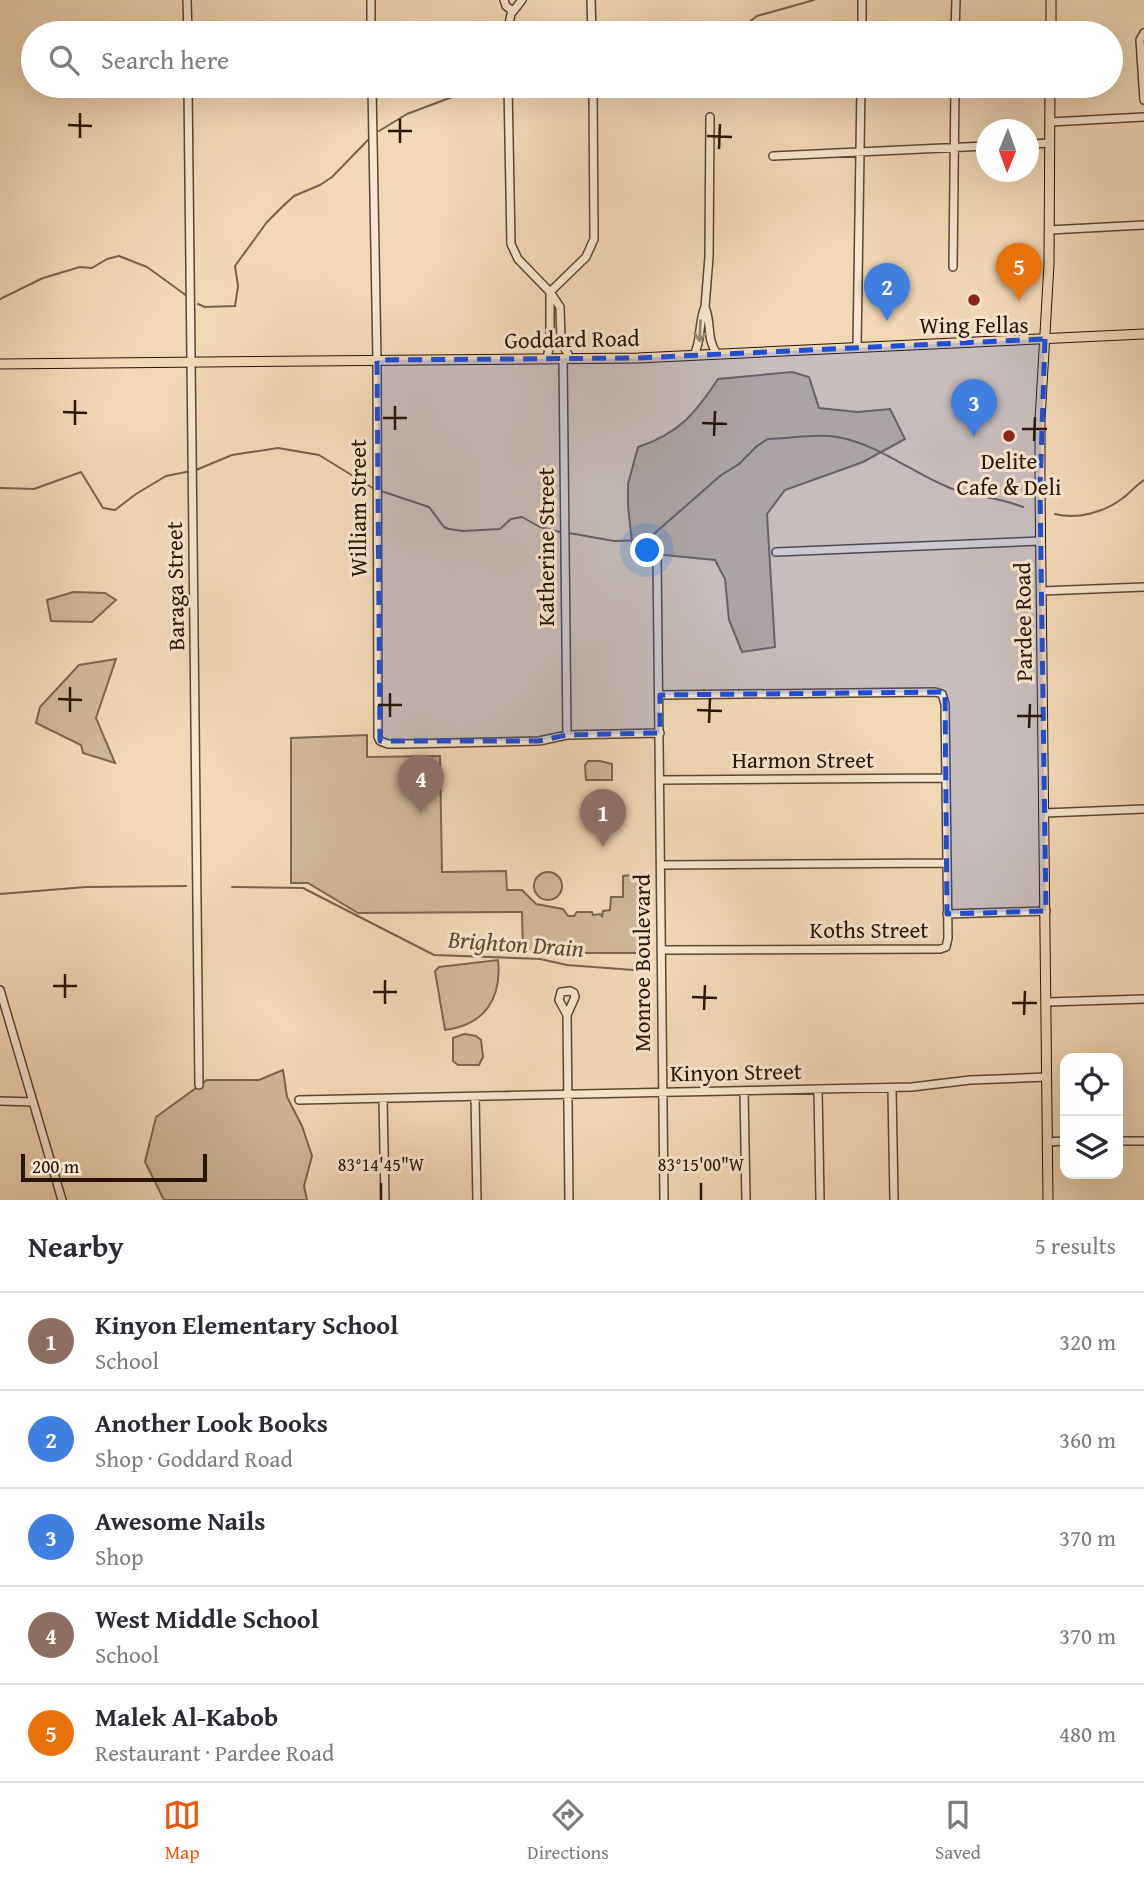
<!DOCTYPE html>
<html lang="en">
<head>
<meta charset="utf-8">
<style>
  :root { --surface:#fff; --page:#f7f7f7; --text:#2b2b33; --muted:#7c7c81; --line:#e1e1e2; --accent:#ea580c }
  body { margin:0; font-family:"Gentium Book Plus",serif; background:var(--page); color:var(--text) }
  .controls { position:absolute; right:21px; bottom:21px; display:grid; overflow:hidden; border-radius:14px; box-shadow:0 7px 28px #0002 }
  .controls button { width:63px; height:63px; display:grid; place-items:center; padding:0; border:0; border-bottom:2px solid var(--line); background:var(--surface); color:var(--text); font:35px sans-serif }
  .compass { position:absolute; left:976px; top:119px; width:63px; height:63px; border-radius:50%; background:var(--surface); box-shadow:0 7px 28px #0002; rotate:181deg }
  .scale { position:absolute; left:21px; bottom:18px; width:186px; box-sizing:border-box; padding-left:7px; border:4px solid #261508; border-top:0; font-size:19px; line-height:24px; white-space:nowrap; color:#261508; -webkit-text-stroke:5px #f7e6d0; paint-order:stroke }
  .you { position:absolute; left:648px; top:551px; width:24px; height:24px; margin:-18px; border:5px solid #fff; border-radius:50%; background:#1a73e8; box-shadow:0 0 0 10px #1a73e833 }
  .badge { display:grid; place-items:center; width:46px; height:46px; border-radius:50%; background:var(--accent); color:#fff; font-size:23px; font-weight:700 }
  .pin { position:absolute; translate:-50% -58px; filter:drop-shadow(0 2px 4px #0008) }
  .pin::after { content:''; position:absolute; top:37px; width:24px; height:21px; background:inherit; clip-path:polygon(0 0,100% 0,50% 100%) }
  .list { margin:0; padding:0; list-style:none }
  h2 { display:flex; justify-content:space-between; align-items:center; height:91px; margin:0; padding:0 28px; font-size:30px }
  h2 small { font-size:23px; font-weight:400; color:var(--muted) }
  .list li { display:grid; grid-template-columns:46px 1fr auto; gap:21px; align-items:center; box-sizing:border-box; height:98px; padding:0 28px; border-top:2px solid var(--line) }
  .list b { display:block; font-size:26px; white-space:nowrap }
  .list p { margin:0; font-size:23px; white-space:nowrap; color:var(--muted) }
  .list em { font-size:23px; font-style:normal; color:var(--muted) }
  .icon { flex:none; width:38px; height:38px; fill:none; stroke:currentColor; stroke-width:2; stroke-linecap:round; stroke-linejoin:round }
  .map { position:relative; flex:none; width:1144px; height:1200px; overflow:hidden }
  .search { position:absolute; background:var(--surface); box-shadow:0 7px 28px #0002; left:21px; right:21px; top:21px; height:77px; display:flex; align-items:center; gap:18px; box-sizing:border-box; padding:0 24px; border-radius:38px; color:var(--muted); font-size:26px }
  .sheet { height:581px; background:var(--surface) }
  nav { display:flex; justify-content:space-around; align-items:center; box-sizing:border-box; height:98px; border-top:2px solid var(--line); background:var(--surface); font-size:19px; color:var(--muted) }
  nav a { display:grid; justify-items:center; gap:4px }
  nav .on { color:var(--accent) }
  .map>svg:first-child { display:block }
</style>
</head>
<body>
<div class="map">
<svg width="1144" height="1200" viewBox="0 0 1144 1200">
  <rect width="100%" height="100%" fill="#f2d9b6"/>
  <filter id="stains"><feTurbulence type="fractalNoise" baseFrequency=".00286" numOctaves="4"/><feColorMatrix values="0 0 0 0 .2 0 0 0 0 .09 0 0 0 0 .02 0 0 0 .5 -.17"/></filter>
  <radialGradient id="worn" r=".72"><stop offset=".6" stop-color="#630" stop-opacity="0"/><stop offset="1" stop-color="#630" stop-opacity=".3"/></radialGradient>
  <path fill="#cfb898" stroke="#7a6650" stroke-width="2" d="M 792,372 L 809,377 L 819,408 L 857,412 L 890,409 L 905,439 L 863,462 L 785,490 L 767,514 L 775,647 L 742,652 L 729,620 L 725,579 L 715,560 L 633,552 L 628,506 L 628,484 L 638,447 C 678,434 695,414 718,379 Z
    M 73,592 L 105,593 L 116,600 L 92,622 L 51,621 L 47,600 Z
    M 116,659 L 96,718 L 115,763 L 83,753 L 81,745 L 36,723 L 40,707 L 79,665 Z
    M 367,735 L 367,757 L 440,756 L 442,872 L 506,871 L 507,890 L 522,890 L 536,904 L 563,909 L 568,916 L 574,916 L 577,912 L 592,912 L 593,915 L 601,914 L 602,917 L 603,911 L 610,910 L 611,897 L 623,897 L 623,876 L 643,874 L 644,953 L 523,953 L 522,912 L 358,913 L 308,883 L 291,883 L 291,738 Z
    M 588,761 L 600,761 L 612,764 L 612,780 L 586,780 L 585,765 Z
    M534 886a14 14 0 1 1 28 0a14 14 0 1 1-28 0Z
    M 498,960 C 502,998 485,1025 445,1030 L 435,971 L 439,967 Z
    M 464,1034 L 476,1036 L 481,1040 L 483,1057 L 479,1065 L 458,1065 L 453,1061 L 453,1038 Z
    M 283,1070 L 287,1097 L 302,1126 L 312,1156 L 304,1186 L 307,1200 L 164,1200 L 145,1162 L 156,1117 L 207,1080 L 259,1080 Z"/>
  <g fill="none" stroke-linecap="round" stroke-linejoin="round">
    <path stroke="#77624d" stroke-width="2" d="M 735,33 L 757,16 L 814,0
      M 379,131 L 407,114 L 460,94 L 465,87
      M 0,299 L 43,278 L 80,267 L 92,268 L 107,259 L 119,256 L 147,267 L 187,296
      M 198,304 L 205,307 L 235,306 L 238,286 L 235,266 L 267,222 L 282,207 L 294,196 L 320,185 L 332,177 L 368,140
      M 196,470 L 232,455 L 278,448 L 319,455 L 376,490
      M 0,488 L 34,489 L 81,472 L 103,508 L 115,510 L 136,494 L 166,476 L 191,471
      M 381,491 L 429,507 L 444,527 L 449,529 L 463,531 L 500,529 L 511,519 L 522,517 L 540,527 L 564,533
      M 1055,514 C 1077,520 1105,512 1123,498 C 1130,493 1136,485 1144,480
      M 569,533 L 614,541 L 647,540 L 720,476 L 739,464 L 757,446 L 768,439 C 790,439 815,433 837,437 C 878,444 912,473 950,488 C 974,497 999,497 1023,507
      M 232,887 L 303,888 L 434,955 L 540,959 L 567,965 L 647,971
      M 0,894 L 86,887 L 186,886"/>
    <g stroke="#594634" stroke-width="10">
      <path id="minor" d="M 187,0 L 188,33
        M 371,0 L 371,33
        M 504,0 L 506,6 L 513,11
        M 591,0 L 592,33
        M 507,33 L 511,14 L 522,0
        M 862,33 L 862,0
        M 955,33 L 956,0
        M 1144,33 L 1140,40 L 1144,100
        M 188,86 L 199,1085
        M 372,86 L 377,360 L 378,737 L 380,741 L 388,744 L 404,744 L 539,741 L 567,735 L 660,733
        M 508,86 L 511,244 L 518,259 L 550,292 L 586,257 L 594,239 L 593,86
        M 1050,122 L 1144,117
        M 1028,144 L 1050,143
        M 773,156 L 986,146
        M 1049,230 L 1144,225
        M 953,267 L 955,86
        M 705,307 L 709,257 L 710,117
        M 857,347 L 861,86
        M 694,355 C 702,340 698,323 705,307 C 712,324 706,339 717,354
        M 563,358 L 567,735
        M 547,359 L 550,342 L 550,292 L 560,307 L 561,341 L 570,358
        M 776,552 L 1041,541
        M 657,557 L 664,1200
        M 1042,591 L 1144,587
        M 660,695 L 935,692 L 942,694 L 945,704 L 948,938 L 946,947 L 940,949 L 661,950
        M 660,780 L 946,778
        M 1045,813 L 1144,809
        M 661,865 L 947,863
        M 947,914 L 1046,911
        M 0,990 L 62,1200
        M 1047,1002 L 1144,999
        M 567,1015 L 559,1000 L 561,992 L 570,991 L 574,993 L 575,997 L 567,1015 L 569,1200
        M 892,1088 L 894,1200
        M 818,1089 L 820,1200
        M 744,1091 L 746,1200
        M 475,1097 L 477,1200
        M 383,1099 L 385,1200
        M 299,1100 L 912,1087 L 970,1080 L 1047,1077
        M 0,1101 L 33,1102
        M 1118,1141 L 1144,1141
        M 1047,1142 L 1065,1141"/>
    </g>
    <g stroke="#261508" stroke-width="11">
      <path id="major" d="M 1051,33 L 1051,0
        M 0,364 L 638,358 L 1144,334
        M 1048,1200 L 1040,489 L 1040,420 L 1049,264 L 1050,86"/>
    </g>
    <use href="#minor" stroke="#f7e6d0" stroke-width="7"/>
    <use href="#major" stroke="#f2d9b6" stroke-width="9"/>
  </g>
  <defs><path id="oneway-shaft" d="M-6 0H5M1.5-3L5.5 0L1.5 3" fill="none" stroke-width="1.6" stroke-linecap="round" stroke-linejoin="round" transform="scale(1.75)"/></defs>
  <use stroke="#998876" href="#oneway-shaft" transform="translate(700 331) rotate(93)"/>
  <path fill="#1d4ed8" fill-opacity="0.2" stroke="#1d4ed8" stroke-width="5" stroke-dasharray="14 9" stroke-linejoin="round" d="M 1045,339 L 1040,489 L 1046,911 L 947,914 L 945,692 L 660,695 L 660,733 L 567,735 L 539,741 L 380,741 L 377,360 L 638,358 Z"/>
  <path fill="none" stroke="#261508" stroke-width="2.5" d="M 68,125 L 92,126M 388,131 L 412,131M 707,136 L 732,137M 80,138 L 80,113M 400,143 L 400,119M 719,149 L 720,124M 63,412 L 87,413M 383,418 L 407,418M 702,423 L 727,424M 75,425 L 75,400M 1022,429 L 1047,429M 395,430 L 395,406M 714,436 L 715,411M 1034,441 L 1035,417M 58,699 L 82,700M 378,705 L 402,705M 697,710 L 722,711M 70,712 L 70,687M 1017,716 L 1042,716M 390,717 L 390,693M 709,723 L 710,698M 1029,728 L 1030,704M 53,986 L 77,986M 373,992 L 397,992M 692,997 L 717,998M 65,998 L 65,974M 1012,1003 L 1037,1003M 385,1004 L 385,980M 704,1010 L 705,985M 1024,1015 L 1025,991M 381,1200 L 381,1183M 701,1200 L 701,1183"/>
  <g fill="#8f2418" stroke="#f7e6d0" stroke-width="2.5">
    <circle cx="974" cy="300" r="7"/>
    <circle cx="1009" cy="436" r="7"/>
  </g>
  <g text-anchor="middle" stroke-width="6" stroke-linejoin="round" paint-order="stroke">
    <g font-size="23" fill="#261508" stroke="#f7e6d0">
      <text x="974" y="333">Wing Fellas</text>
      <text x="1009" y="469">Delite<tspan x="1009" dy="26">Cafe &amp; Deli</tspan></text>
    </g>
    <g font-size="23" fill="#261508" stroke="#f7e6d0">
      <text transform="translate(572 339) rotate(-1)" y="8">Goddard Road</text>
      <text transform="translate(358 508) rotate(-90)" y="8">William Street</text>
      <text transform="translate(546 547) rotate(-90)" y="8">Katherine Street</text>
      <text transform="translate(175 586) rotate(-91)" y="8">Baraga Street</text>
      <text transform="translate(1023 622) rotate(-91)" y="8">Pardee Road</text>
      <text x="803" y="768">Harmon Street</text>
      <text x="869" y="938">Koths Street</text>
      <text transform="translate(642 963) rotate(-90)" y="8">Monroe Boulevard</text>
      <text transform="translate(736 1072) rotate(-1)" y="8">Kinyon Street</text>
    </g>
    <g font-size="24" font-style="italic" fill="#5c4936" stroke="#f7e6d0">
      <text transform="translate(516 944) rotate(4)" y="8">Brighton Drain</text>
    </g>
  </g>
  <g font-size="18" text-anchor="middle" fill="#261508" stroke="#f7e6d0" stroke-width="6" stroke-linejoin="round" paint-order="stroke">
    <text x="381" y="1171">83°14'45"W</text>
    <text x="701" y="1171">83°15'00"W</text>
  </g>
  <rect width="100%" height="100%" filter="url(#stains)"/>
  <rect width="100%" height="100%" fill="url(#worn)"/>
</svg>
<div class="controls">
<button><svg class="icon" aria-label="locate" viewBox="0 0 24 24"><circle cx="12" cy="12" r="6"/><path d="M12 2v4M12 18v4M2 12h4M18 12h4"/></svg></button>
<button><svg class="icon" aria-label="layers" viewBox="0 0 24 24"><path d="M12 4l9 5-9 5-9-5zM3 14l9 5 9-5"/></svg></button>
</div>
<svg class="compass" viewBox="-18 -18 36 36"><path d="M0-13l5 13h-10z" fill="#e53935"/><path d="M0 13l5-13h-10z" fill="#7c7c81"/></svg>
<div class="scale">200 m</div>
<div class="you"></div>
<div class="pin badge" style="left:603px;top:847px;background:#8d6e63">1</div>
<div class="pin badge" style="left:887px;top:321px;background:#3f7fe0">2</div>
<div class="pin badge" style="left:974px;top:437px;background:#3f7fe0">3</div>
<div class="pin badge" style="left:421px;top:813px;background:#8d6e63">4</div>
<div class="pin badge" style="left:1019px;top:301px;background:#e8710a">5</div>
<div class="search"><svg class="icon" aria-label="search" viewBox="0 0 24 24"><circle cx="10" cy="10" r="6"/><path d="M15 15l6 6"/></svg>Search here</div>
</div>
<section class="sheet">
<h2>Nearby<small>5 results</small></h2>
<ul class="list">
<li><span class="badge" style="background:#8d6e63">1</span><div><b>Kinyon Elementary School</b><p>School</p></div><em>320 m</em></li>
<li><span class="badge" style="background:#3f7fe0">2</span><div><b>Another Look Books</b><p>Shop · Goddard Road</p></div><em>360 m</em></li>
<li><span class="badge" style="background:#3f7fe0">3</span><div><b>Awesome Nails</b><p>Shop</p></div><em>370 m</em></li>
<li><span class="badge" style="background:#8d6e63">4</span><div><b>West Middle School</b><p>School</p></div><em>370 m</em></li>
<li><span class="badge" style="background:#e8710a">5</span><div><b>Malek Al-Kabob</b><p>Restaurant · Pardee Road</p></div><em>480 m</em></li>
</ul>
</section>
<nav>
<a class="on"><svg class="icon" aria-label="map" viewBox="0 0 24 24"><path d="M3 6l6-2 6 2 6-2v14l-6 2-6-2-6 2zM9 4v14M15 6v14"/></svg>Map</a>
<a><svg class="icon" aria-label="directions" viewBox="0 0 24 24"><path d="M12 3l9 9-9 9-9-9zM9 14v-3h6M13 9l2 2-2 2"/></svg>Directions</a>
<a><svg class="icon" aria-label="saved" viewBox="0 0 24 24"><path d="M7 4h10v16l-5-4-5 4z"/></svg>Saved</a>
</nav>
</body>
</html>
